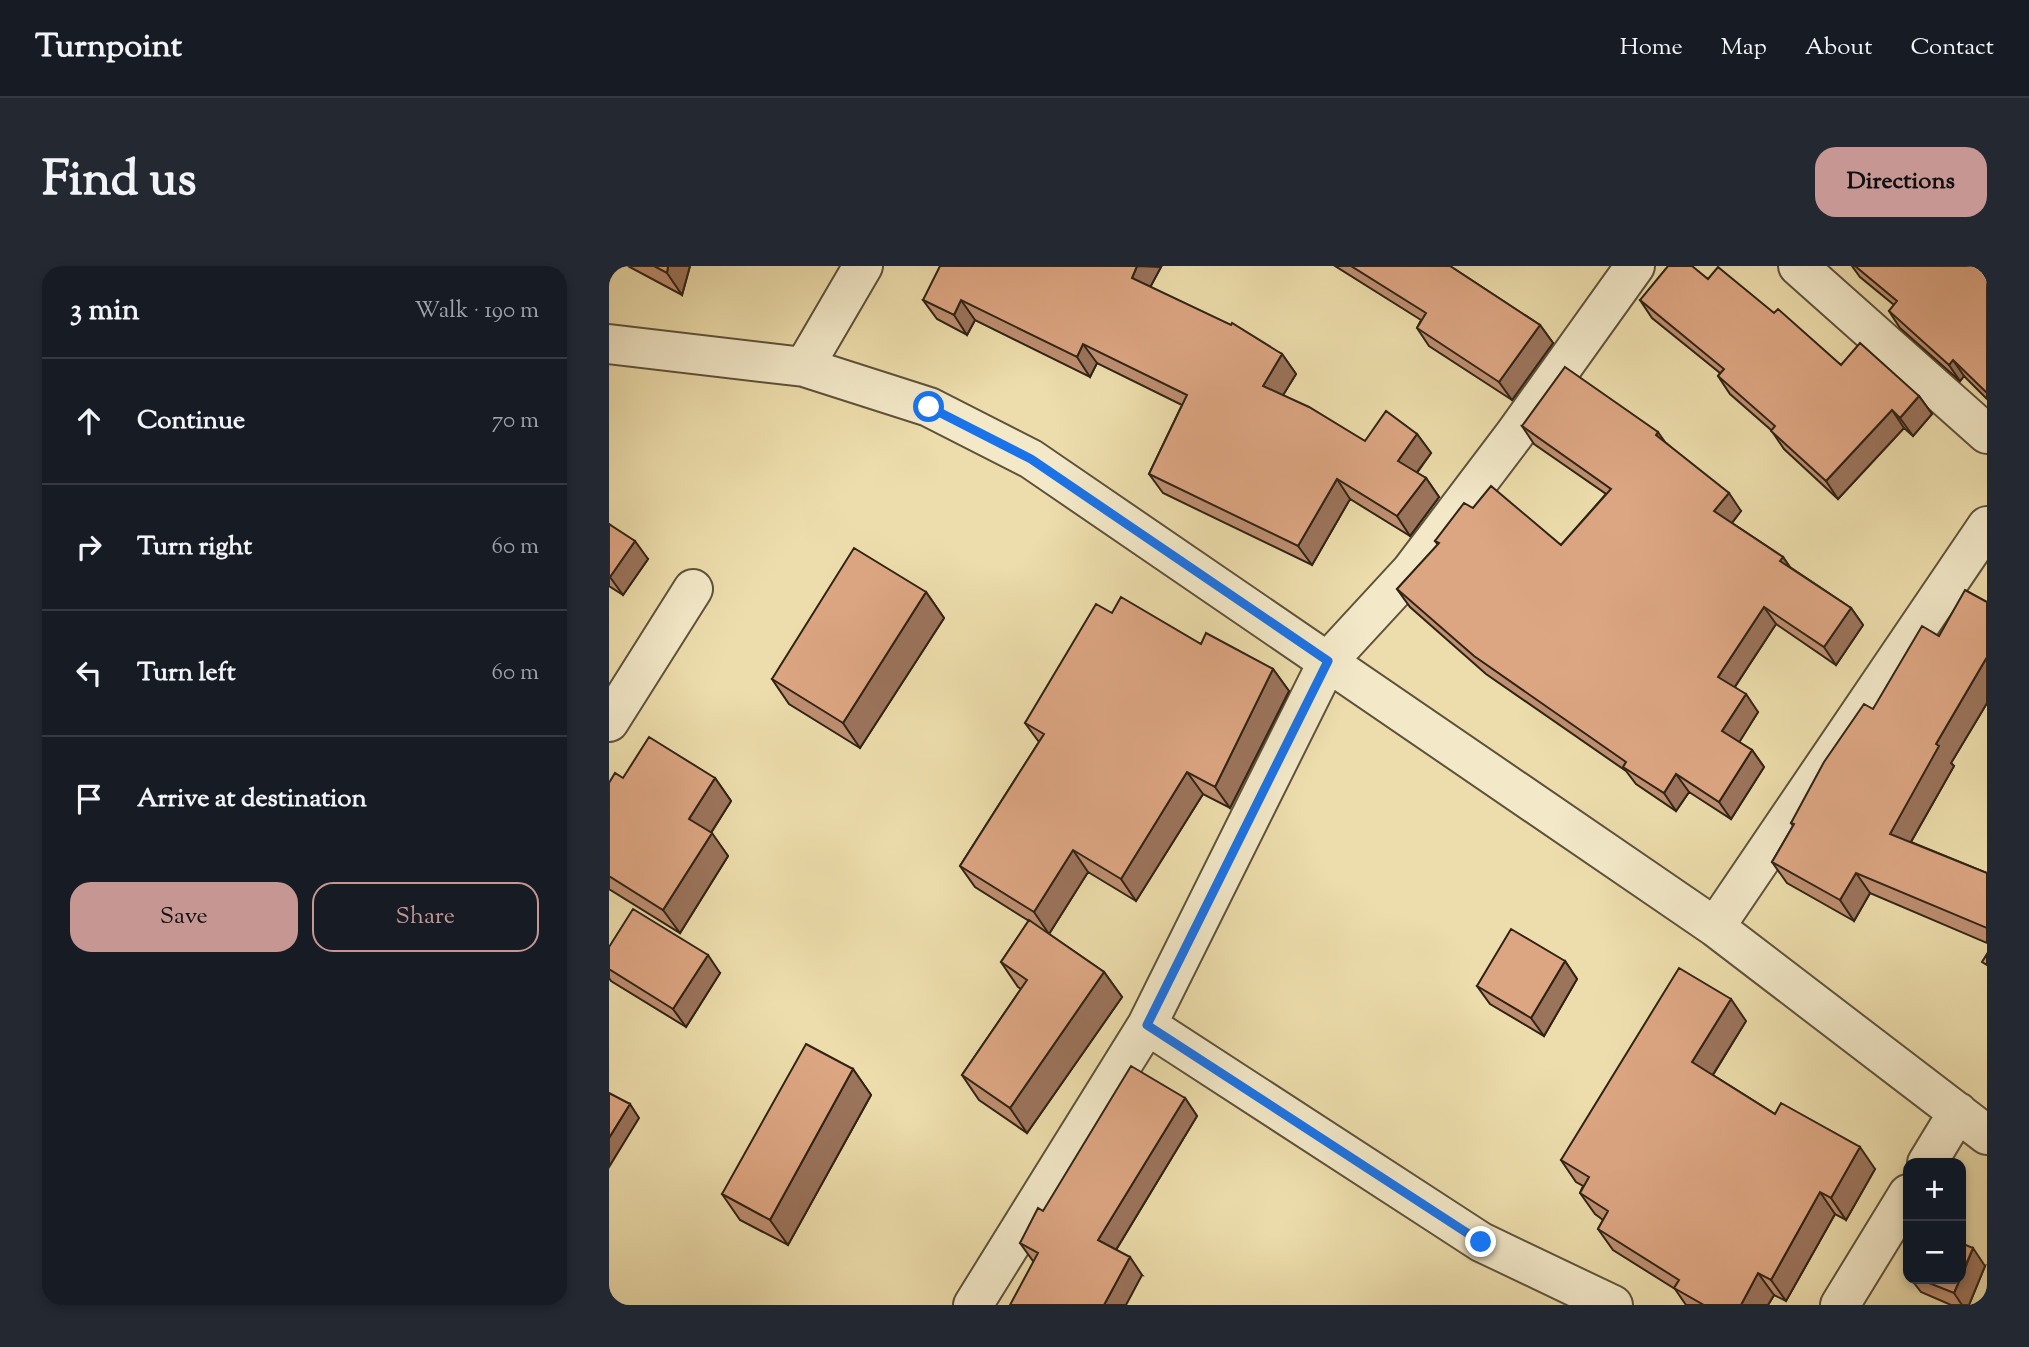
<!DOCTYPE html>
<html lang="en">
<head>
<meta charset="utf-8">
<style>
  :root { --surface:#171b24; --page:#242831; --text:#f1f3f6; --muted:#9ea1a6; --line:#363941; --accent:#c59692 }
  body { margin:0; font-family:"Sorts Mill Goudy",serif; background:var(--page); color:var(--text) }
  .controls { position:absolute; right:21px; bottom:21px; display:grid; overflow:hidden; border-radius:14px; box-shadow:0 4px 10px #0003 }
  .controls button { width:63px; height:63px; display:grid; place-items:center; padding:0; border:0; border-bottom:2px solid var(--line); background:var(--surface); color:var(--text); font:35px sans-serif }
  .stop { position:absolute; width:21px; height:21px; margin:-16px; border:5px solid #1a73e8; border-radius:50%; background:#fff }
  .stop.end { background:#1a73e8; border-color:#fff; box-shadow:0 2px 7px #0008 }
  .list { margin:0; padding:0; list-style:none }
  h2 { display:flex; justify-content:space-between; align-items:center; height:91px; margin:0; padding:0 28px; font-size:30px }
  h2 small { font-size:23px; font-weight:400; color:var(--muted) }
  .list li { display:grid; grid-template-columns:46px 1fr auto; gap:21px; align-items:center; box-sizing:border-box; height:126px; padding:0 28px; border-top:2px solid var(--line) }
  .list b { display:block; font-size:26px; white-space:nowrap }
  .list em { font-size:23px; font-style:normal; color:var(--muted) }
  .actions { display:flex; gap:14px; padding:21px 28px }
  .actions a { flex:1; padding:16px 0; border:2px solid var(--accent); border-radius:21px; text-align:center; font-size:24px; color:var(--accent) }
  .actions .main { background:var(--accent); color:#111 }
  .icon { flex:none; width:38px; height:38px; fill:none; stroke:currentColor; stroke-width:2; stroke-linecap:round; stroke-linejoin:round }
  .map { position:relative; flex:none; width:1378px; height:1039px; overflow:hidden; border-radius:21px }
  header { display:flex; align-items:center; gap:42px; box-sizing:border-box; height:98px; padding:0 35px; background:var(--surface); border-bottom:2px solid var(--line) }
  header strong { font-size:33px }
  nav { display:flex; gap:38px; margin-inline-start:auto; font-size:24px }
  .intro { display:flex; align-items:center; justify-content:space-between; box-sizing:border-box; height:168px; padding:0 42px }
  h1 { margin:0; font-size:49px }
  .button { padding:18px 32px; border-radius:21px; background:var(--accent); color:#111; font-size:24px; font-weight:700 }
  main { display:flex; gap:42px; padding:0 42px }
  aside { flex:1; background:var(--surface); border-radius:21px; box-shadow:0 4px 10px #0003 }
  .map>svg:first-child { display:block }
</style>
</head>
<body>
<header>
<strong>Turnpoint</strong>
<nav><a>Home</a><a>Map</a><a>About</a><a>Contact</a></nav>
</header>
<div class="intro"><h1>Find us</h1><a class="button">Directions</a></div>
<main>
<aside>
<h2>3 min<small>Walk · 190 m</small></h2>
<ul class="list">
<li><svg class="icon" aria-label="ahead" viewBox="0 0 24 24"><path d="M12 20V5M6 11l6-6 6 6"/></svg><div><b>Continue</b></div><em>70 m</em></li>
<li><svg class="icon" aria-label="right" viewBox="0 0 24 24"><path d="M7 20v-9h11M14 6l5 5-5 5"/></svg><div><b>Turn right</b></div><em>60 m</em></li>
<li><svg class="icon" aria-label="left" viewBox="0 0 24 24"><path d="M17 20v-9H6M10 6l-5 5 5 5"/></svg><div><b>Turn left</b></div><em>60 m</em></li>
<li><svg class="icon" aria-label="arrive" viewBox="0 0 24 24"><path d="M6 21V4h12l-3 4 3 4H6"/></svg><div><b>Arrive at destination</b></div></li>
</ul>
<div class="actions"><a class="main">Save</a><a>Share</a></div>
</aside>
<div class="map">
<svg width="1378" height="1039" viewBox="0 0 1378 1039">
  <rect width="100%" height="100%" fill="#edddac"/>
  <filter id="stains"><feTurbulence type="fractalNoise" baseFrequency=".00286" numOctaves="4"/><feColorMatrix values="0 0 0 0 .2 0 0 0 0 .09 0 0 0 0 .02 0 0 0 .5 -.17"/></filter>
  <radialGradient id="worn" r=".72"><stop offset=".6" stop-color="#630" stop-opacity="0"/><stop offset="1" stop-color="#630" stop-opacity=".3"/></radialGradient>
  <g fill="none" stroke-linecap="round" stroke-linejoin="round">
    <g stroke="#5f523b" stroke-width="42">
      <path id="minor" d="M 1189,0 L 1378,168
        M 0,78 L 195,101 L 320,141 L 422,193 L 1106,661 L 1378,869
        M 195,101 L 254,0
        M 0,456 L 84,323
        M 1106,661 L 1378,260
        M 538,759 L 872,976 L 1004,1039
        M 1318,897 L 1349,846
        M 364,1039 L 538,759 L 719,395 L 802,305 L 905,169 L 1026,0
        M 1231,1039 L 1299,928"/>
    </g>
    <use href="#minor" stroke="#f3e9c9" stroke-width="38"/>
  </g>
  <path fill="#be8f71" stroke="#302315" stroke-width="2" d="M 19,0 L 81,0 L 73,29 Z
    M 726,0 L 841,0 L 931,59 L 944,77 L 903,134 L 820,80 L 808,62 L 812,54 Z
    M 1243,0 L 1378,0 L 1378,133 L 1355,110 L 1351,115 L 1291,62 L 1280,45 L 1285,39 L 1251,11 Z
    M 552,1 L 541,21 L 673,88 L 687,108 L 674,129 L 756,175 L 808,168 L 822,187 L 808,207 L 817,212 L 830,231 L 801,270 L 741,233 L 703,299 L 554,227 L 540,208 L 573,139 L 488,97 L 481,111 L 366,54 L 358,69 L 328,53 L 314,34 Z
    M 1099,13 L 1165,47 L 1232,99 L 1310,130 L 1323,148 L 1304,170 L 1295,162 L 1229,233 L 1175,183 L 1162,164 L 1121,128 L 1109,110 L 1111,107 L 1043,52 L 1031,34 Z
    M 913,160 L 1057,177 L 1132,245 L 1123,257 L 1174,291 L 1181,301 L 1242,342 L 1254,359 L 1227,399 L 1167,358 L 1126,421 L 1149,446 L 1130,476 L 1143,484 L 1155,501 L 1122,553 L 1080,526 L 1067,545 L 1027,518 L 1017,505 L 877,408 L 801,341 L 788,323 L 829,279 L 826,275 L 864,242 L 952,279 L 997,228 L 925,178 Z
    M 0,258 L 39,293 L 14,329 L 0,320 Z
    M 317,326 L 335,352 L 251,482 L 180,438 L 163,413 Z
    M 1378,336 L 1378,437 L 1342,497 L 1345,500 L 1302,576 L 1378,607 L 1378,677 L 1261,627 L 1245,655 L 1178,617 L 1163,596 L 1184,560 L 1182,557 L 1264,443 L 1330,370 Z
    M 503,347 L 664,403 L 680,425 L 621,542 L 594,528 L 527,635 L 479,606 L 440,668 L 495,706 L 513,731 L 418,867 L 370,834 L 353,809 L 412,723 L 409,721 L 392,696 L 420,655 L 366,621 L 351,600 L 430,476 L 416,457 Z
    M 14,512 L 106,512 L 122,535 L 102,567 L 119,590 L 71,667 L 0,623 L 0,517 Z
    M 0,681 L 111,707 L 77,761 L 2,715 L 0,712 Z
    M 956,695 L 968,713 L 935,770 L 881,738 L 868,720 Z
    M 1137,755 L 1104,809 L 1166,848 L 1266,903 L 1237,954 L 1226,948 L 1177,1035 L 1165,1029 L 1159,1039 L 1077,1039 L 1066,1023 L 1004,984 L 989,963 L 994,954 L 986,948 L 971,927 L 974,920 L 967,916 L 952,894 Z
    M 244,803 L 262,829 L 179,979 L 131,954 L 113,928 Z
    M 576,832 L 588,850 L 507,984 L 533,1009 L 424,995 L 411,977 L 434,945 Z
    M 1376,1000 L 1360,1039 L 1342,1039 L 1312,1026 L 1302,1013 L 1352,1013 Z"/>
  <path fill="#9b745c" stroke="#302315" stroke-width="2" d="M 59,0 L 81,0 L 73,29 L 58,7 Z
    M 528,0 L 552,1 L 536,31 L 523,12 Z
    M 352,34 L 366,54 L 358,69 L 345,49 Z
    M 931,59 L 944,77 L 903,134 L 890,116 Z
    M 474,78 L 488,97 L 481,111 L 468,91 Z
    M 673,88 L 687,108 L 668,139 L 654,120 Z
    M 1344,94 L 1355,110 L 1351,115 L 1340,99 Z
    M 1310,130 L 1323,148 L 1304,170 L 1291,152 Z
    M 1283,144 L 1295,162 L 1229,233 L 1217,215 Z
    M 1049,166 L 1061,183 L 1047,169 Z
    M 808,168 L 822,187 L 802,214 L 789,195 Z
    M 817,212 L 830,231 L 801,270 L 788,250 Z
    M 728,213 L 741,233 L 703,299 L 689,280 Z
    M 1120,227 L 1132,245 L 1118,263 L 1105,245 Z
    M 26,275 L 39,293 L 14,329 L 1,311 Z
    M 1174,291 L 1186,309 L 1171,295 Z
    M 317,326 L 335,352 L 251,482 L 234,457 Z
    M 1155,341 L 1167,358 L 1121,428 L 1109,411 Z
    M 1242,342 L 1254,359 L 1227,399 L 1215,381 Z
    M 1378,391 L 1378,437 L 1342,497 L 1345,500 L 1295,588 L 1281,568 L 1327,478 Z
    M 664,403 L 680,425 L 621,542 L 606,521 Z
    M 1137,428 L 1149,446 L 1126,483 L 1113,465 Z
    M 1143,484 L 1155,501 L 1122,553 L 1110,536 Z
    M 578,506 L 594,528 L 527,635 L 512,613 Z
    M 1067,508 L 1080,526 L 1067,545 L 1055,527 Z
    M 106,512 L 122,535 L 96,576 L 80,553 Z
    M 103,567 L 119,590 L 71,667 L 54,644 Z
    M 464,584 L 479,606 L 440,668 L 425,646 Z
    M 1247,607 L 1261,627 L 1245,655 L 1231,634 Z
    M 99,689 L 111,707 L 77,761 L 64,743 Z
    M 956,695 L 968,713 L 935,770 L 922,752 Z
    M 495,706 L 513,731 L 418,867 L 401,842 Z
    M 1122,733 L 1137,755 L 1098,818 L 1083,796 Z
    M 244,803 L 262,829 L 179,979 L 161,954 Z
    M 576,832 L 588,850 L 502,992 L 489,974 Z
    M 21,838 L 30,852 L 0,901 L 0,872 Z
    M 1251,881 L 1266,903 L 1237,954 L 1222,932 Z
    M 1211,926 L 1226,948 L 1177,1035 L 1162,1014 Z
    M 1364,982 L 1376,1000 L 1360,1039 L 1353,1039 L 1345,1027 L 1351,1013 L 1352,1013 Z
    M 521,991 L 533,1009 L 517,1039 L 495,1039 Z
    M 1149,1007 L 1165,1029 L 1159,1039 L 1132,1039 Z"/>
  <path fill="#dda683" stroke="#302315" stroke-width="2" d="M 45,0 L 59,0 L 58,7 Z
    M 331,0 L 528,0 L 523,12 L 622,59 L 623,57 L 673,88 L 654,120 L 700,141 L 756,175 L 777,145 L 808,168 L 789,195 L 817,212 L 788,250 L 728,213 L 689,280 L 540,208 L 578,129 L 474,78 L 468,91 L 352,34 L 345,49 L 314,34 Z
    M 742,0 L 841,0 L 931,59 L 890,116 L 808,62 L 817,47 Z
    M 1059,0 L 1083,0 L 1099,13 L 1109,1 L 1165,47 L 1169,43 L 1232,99 L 1251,77 L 1310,130 L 1291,152 L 1283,144 L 1217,215 L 1162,165 L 1166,160 L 1109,110 L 1115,103 L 1031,34 Z
    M 1246,0 L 1378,0 L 1378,125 L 1377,126 L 1344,94 L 1340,99 L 1280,45 L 1288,35 Z
    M 956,101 L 1049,166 L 1047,169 L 1120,227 L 1105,245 L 1174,291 L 1171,295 L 1242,342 L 1215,381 L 1155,341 L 1109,411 L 1137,428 L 1113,465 L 1143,484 L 1110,536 L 1067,508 L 1055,527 L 1014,501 L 1017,496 L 865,390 L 788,323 L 830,277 L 826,275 L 855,237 L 864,242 L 882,220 L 952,279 L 1002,223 L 913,160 Z
    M 0,258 L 26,275 L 1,311 L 0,310 Z
    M 245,282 L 317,326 L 234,457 L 163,413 Z
    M 1356,324 L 1378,336 L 1378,391 L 1327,478 L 1330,480 L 1281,568 L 1378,607 L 1378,662 L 1247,607 L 1231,634 L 1163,596 L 1185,558 L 1182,557 L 1215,496 L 1255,438 L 1264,443 L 1313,360 L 1330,370 Z
    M 512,331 L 592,378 L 597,367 L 664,403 L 606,521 L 578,506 L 512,613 L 464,584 L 425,646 L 351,600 L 435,468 L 416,457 L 487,338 L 503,347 Z
    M 40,471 L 106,512 L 80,553 L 103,567 L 54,644 L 0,610 L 0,517 L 6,507 L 14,512 Z
    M 24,643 L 99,689 L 64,743 L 0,703 L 0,681 Z
    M 420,654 L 495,706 L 401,842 L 353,809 L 418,714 L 392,696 Z
    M 902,663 L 956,695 L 922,752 L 868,720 Z
    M 1378,688 L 1378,699 L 1373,696 Z
    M 1070,702 L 1122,733 L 1083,796 L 1166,848 L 1172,837 L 1251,881 L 1222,932 L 1211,926 L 1162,1014 L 1149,1007 L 1132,1039 L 1095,1039 L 1065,1022 L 1070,1014 L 989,963 L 999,945 L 971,927 L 980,911 L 952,894 Z
    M 197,778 L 244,803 L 161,954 L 113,928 Z
    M 522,800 L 576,832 L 489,974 L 521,991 L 495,1039 L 401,1039 L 429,987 L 411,977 L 429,942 L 434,945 Z
    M 0,827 L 21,838 L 0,872 Z
    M 1352,977 L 1364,982 L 1352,1010 Z
    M 1310,1013 L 1351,1013 L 1345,1027 Z"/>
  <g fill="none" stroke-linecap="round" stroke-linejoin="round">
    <path stroke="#1a73e8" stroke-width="9" d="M 320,141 L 422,193 L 719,395 L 538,759 L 872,976"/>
  </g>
  <rect width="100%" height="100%" filter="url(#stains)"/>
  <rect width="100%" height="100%" fill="url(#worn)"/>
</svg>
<div class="controls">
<button>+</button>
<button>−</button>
</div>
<div class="stop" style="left:320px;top:141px"></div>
<div class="stop end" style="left:872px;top:976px"></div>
</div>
</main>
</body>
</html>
